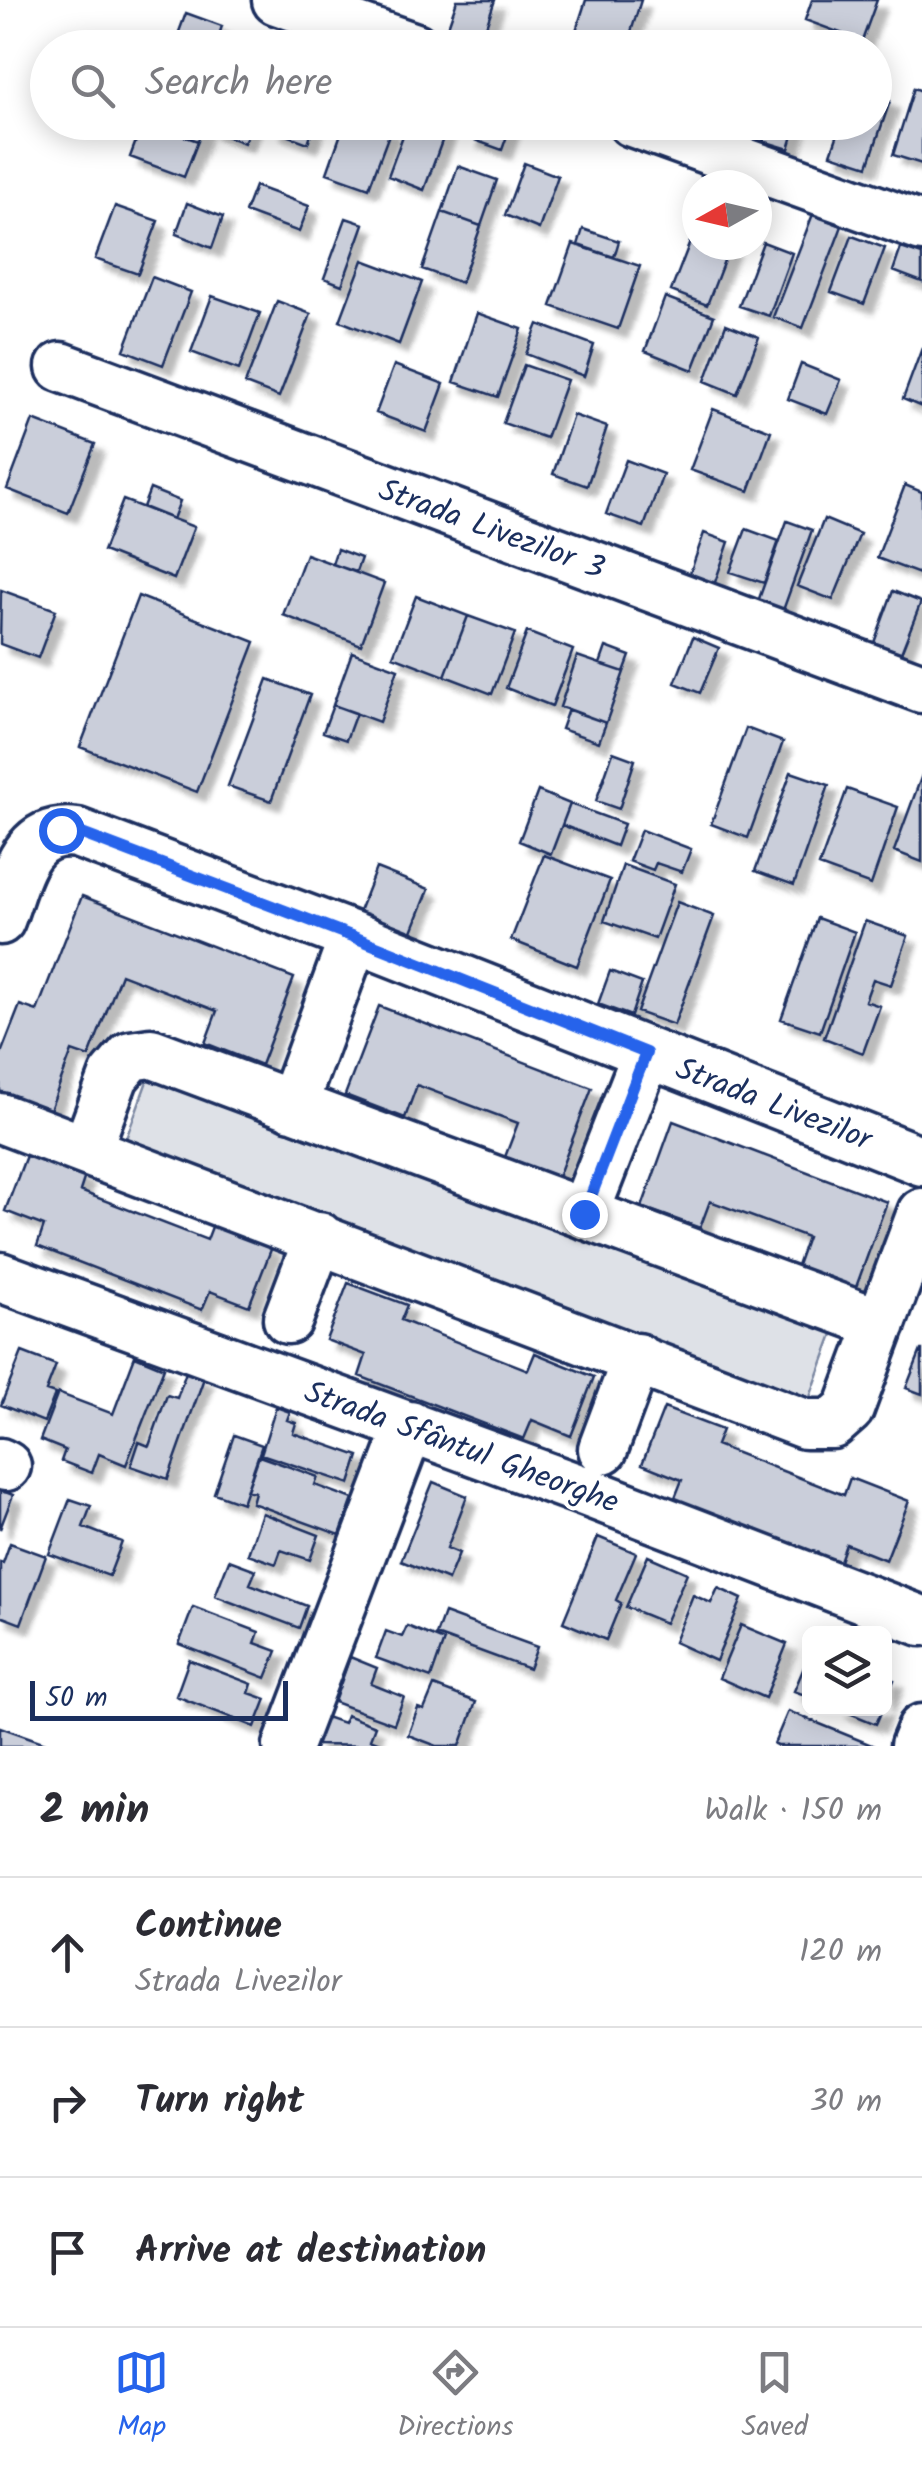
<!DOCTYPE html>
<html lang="en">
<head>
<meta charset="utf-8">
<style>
  :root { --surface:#fff; --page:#f7f7f7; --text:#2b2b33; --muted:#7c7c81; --line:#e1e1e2; --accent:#2563eb }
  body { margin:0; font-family:Kalam,sans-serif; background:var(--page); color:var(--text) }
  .controls { position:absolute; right:30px; bottom:30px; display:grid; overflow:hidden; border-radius:15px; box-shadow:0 5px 25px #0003 }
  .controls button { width:90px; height:90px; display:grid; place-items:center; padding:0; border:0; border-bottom:2px solid var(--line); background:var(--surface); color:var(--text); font:50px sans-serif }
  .compass { position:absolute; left:682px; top:170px; width:90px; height:90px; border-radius:50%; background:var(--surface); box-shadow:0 5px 25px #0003; rotate:262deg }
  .scale { position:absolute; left:30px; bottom:25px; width:258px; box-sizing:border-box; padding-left:10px; border:5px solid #1b2f5e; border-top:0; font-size:28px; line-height:35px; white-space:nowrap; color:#1b2f5e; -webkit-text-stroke:8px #fff; paint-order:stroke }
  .stop { position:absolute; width:30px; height:30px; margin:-22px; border:8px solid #2563eb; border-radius:50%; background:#fff }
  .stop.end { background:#2563eb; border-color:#fff; box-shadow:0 2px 10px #0008 }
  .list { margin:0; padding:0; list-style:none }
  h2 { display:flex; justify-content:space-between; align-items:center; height:130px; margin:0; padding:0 40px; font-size:42px }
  h2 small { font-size:32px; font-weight:400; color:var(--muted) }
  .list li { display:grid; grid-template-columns:65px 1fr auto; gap:30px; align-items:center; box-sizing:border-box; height:150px; padding:0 40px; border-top:2px solid var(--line) }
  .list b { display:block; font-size:38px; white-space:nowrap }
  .list p { margin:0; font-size:32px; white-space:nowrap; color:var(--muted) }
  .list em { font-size:32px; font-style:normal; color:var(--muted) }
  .icon { flex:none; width:55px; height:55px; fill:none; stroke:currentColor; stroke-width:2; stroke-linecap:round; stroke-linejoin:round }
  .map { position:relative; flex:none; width:922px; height:1746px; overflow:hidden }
  .search { position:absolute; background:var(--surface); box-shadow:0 5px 25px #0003; left:30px; right:30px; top:30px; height:110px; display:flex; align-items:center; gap:25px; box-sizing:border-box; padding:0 35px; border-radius:55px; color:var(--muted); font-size:38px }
  .sheet { height:580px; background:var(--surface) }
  nav { display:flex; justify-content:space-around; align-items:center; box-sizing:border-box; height:140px; border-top:2px solid var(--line); background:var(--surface); font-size:28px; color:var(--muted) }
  nav a { display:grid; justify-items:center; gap:5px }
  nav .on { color:var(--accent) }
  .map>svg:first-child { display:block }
</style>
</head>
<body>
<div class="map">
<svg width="922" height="1746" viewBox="0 0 922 1746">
  <defs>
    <filter id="shadow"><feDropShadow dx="9" dy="9" stdDeviation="2.5" flood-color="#0004"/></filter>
  </defs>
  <rect width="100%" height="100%" fill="#fff"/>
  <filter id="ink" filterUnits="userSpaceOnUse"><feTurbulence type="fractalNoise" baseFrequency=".01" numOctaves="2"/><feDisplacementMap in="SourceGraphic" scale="20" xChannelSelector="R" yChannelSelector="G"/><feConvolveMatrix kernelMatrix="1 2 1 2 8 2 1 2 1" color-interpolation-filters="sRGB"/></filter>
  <g filter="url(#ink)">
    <path fill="#dee1e7" stroke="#7c88a2" stroke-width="2.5" d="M 151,1070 L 836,1326 L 809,1400 L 124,1144 Z"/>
    <path fill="#caceda" stroke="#1b2f5e" stroke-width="2.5" filter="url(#shadow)" d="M 457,0 L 495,0 L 480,44 L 446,32 Z
      M 586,0 L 641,0 L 626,48 L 586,48 L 572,43 Z
      M 812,0 L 877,0 L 862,41 L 805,20 Z
      M 186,13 L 222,26 L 215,48 L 173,48 Z
      M 914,88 L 922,91 L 922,164 L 893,155 Z
      M 874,96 L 890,101 L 868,166 L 831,154 L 842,122 L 874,122 Z
      M 143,122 L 198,141 L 184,177 L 130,157 Z
      M 175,122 L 204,122 L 198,141 L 172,131 Z
      M 210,122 L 253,122 L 244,143 L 208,129 Z
      M 275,122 L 315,122 L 308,143 L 273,130 Z
      M 345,122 L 374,122 L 391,129 L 369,188 L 327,173 Z
      M 408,122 L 449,122 L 424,190 L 388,176 Z
      M 475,122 L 512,122 L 502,150 L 469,138 Z
      M 769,122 L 797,122 L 789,149 L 763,141 Z
      M 524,163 L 558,176 L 539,229 L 505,215 Z
      M 458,166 L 497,180 L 481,226 L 442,212 Z
      M 255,186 L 309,206 L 299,232 L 245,212 Z
      M 187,203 L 223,217 L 212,248 L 176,234 Z
      M 115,206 L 158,221 L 138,274 L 95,259 Z
      M 442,212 L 481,226 L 461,283 L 422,269 Z
      M 813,214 L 842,226 L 803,328 L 773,317 Z
      M 346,218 L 364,224 L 342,285 L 324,278 Z
      M 697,224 L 697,245 L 730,245 L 707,305 L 671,291 Z
      M 583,229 L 619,241 L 614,257 L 578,245 Z
      M 852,236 L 885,248 L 864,304 L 831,292 Z
      M 763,242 L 792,253 L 769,316 L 739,306 Z
      M 573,244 L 640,266 L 618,329 L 551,306 Z
      M 901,248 L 922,255 L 922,282 L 893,271 Z
      M 363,260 L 422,282 L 399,344 L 340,321 Z
      M 152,277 L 191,292 L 163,365 L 124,350 Z
      M 212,296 L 260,313 L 239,370 L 191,352 Z
      M 665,297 L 714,316 L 693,370 L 645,351 Z
      M 277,301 L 311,314 L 279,397 L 245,384 Z
      M 477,313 L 522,329 L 498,397 L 454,382 Z
      M 538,324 L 594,345 L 584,376 L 526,354 Z
      M 726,324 L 759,337 L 737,394 L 705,381 Z
      M 922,348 L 922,407 L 903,399 Z
      M 801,364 L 841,380 L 827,414 L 788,399 Z
      M 394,365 L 444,384 L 426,432 L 376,413 Z
      M 524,365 L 567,380 L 546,438 L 503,423 Z
      M 713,409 L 771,431 L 749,491 L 690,470 Z
      M 573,415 L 607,427 L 587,486 L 553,474 Z
      M 33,420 L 95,444 L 68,513 L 7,489 Z
      M 626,460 L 663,474 L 644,527 L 606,514 Z
      M 905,485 L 922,492 L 922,575 L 877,558 Z
      M 150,489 L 180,501 L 173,519 L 143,507 Z
      M 123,500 L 194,527 L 174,579 L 103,551 Z
      M 824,519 L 860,534 L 833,600 L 797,586 Z
      M 787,521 L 812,530 L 781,616 L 756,607 Z
      M 746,529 L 779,541 L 764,583 L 730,572 Z
      M 704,533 L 729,542 L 713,588 L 688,579 Z
      M 337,549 L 361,558 L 356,572 L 332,564 Z
      M 306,554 L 384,583 L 361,645 L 283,615 Z
      M 1,590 L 56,610 L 38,658 L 0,644 Z
      M 893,591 L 921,602 L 899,658 L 872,648 Z
      M 138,596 L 255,642 L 197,792 L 80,747 Z
      M 416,596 L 468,616 L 445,676 L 393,656 Z
      M 468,616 L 515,633 L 492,694 L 445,676 Z
      M 527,632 L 573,650 L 552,706 L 506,688 Z
      M 693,637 L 719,648 L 700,693 L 675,683 Z
      M 606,647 L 630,656 L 624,672 L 600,664 Z
      M 352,652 L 398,669 L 379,722 L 333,705 Z
      M 577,656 L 624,672 L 606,723 L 560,707 Z
      M 268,679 L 310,695 L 271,801 L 228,786 Z
      M 333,705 L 356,713 L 346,740 L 323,732 Z
      M 568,709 L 606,723 L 599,742 L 561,729 Z
      M 746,728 L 783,742 L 748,838 L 711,824 Z
      M 613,752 L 635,760 L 619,809 L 596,801 Z
      M 791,772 L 829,785 L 794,885 L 755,871 Z
      M 922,775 L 922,862 L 894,851 Z
      M 847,789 L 898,807 L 871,885 L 819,866 Z
      M 538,791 L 570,804 L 551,854 L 519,841 Z
      M 570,804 L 624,824 L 616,846 L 562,825 Z
      M 641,830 L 691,849 L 682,872 L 656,863 L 653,870 L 629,861 Z
      M 544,855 L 610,880 L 577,966 L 511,940 Z
      M 623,865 L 675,884 L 655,939 L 604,921 Z
      M 376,868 L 429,889 L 411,934 L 358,914 Z
      M 82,896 L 294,978 L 261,1065 L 205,1043 L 217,1011 L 121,974 L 89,1057 L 72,1051 L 47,1118 L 0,1100 L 0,1056 L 20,1005 L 37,1011 Z
      M 677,902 L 714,916 L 674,1025 L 637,1012 Z
      M 817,918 L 855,932 L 820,1032 L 781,1019 Z
      M 865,921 L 908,936 L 891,985 L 873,979 L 865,1001 L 880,1006 L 863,1053 L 824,1038 Z
      M 610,971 L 642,983 L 631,1016 L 598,1004 Z
      M 379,1006 L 592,1088 L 558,1177 L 505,1157 L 518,1123 L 417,1085 L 405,1118 L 345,1095 Z
      M 673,1121 L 887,1202 L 855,1290 L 796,1268 L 807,1237 L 710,1201 L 700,1228 L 642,1207 Z
      M 27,1153 L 85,1176 L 80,1191 L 207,1240 L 213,1224 L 272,1247 L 249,1306 L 210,1291 L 202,1310 L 37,1246 L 44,1226 L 5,1211 Z
      M 348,1283 L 407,1305 L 401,1320 L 528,1370 L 535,1353 L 594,1377 L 571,1436 L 532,1420 L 524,1439 L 359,1376 L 366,1355 L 326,1340 Z
      M 921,1350 L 922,1350 L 922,1394 L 906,1388 Z
      M 22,1352 L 56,1365 L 46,1391 L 55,1394 L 44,1422 L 1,1405 Z
      M 135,1356 L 164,1368 L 126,1465 L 99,1454 L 92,1473 L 61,1461 L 65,1450 L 40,1440 L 58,1393 L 113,1414 Z
      M 186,1372 L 204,1378 L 168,1479 L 131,1466 L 139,1442 L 149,1446 L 167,1395 L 177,1398 Z
      M 276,1407 L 290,1412 L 287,1420 L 296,1423 L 293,1433 L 359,1456 L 350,1484 L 261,1454 Z
      M 664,1408 L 722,1430 L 716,1445 L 844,1495 L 850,1478 L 909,1501 L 886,1560 L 846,1544 L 839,1564 L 674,1500 L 682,1480 L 642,1464 Z
      M 234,1435 L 262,1445 L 242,1503 L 214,1493 Z
      M 259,1456 L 318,1477 L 315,1485 L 353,1499 L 340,1535 L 252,1503 L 255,1492 L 247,1490 Z
      M 433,1482 L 467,1496 L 447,1548 L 459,1553 L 448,1580 L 401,1561 Z
      M 0,1490 L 13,1495 L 0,1529 Z
      M 70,1499 L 91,1506 L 83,1527 L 122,1542 L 109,1576 L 49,1554 Z
      M 262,1513 L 319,1535 L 310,1560 L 281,1550 L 276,1564 L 248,1554 Z
      M 598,1537 L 636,1553 L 616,1600 L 621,1603 L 606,1640 L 563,1622 Z
      M 10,1543 L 46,1556 L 21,1624 L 0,1616 L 0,1562 L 3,1563 Z
      M 648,1556 L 687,1573 L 665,1623 L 626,1607 Z
      M 229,1560 L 256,1570 L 250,1584 L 307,1606 L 299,1628 L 215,1596 Z
      M 718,1588 L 742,1599 L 716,1661 L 674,1642 L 693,1595 L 711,1603 Z
      M 193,1607 L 259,1632 L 255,1643 L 277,1651 L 266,1678 L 179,1644 Z
      M 444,1613 L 537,1647 L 529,1669 L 436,1635 Z
      M 741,1625 L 787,1644 L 765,1698 L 719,1678 Z
      M 407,1626 L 444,1641 L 431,1678 L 376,1658 L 386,1631 L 402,1637 Z
      M 810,1653 L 810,1697 L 794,1691 Z
      M 350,1657 L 377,1668 L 371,1684 L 404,1697 L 394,1724 L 334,1702 Z
      M 189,1660 L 252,1684 L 249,1693 L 266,1699 L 255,1727 L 176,1696 Z
      M 884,1677 L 894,1680 L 884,1704 Z
      M 434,1686 L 476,1702 L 460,1746 L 437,1746 L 408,1735 L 418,1708 L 424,1710 Z
      M 837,1708 L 883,1708 L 876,1724 Z
      M 788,1711 L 874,1746 L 778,1746 L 774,1744 Z
      M 346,1715 L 375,1726 L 370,1739 L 387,1746 L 312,1745 L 323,1716 L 343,1723 Z
      M 0,1727 L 54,1746 L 0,1746 Z"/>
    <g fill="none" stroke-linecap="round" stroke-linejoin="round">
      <g stroke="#1b2f5e" stroke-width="55">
        <path id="minor" d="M 277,0 L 415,48
          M 632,122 L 922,227
          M 61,367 L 922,688
          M 0,920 C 16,879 22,826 77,833 L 354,937 L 922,1161
          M 292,1106 L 354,937
          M 0,1118 L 805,1424 L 832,1424 L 849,1409 L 922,1213
          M 87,1149 L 114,1076 L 131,1056 L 151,1053 L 881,1324
          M 584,1214 L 647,1053
          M 0,1277 L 587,1492 L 922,1621
          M 288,1319 L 319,1237
          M 603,1449 L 637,1358
          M 0,1463 L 6,1466
          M 288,1746 L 410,1426
          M 915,1746 L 922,1729"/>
      </g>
      <use href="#minor" stroke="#fff" stroke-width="48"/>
    </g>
  </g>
  <g fill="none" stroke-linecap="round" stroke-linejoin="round" filter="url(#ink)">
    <path stroke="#2563eb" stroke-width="12" d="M 61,830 L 77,832 L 354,937 L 646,1053 L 584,1214"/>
  </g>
  <g text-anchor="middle" stroke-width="8" stroke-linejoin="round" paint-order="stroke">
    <g font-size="32" fill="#1b2f5e" stroke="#fff">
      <text transform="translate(492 528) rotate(20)" y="11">Strada Livezilor 3</text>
      <text transform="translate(774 1103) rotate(21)" y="11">Strada Livezilor</text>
      <text transform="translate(462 1446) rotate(20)" y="11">Strada Sfântul Gheorghe</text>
    </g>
  </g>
</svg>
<div class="controls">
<button><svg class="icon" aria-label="layers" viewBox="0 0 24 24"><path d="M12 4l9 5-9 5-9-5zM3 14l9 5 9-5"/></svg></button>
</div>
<svg class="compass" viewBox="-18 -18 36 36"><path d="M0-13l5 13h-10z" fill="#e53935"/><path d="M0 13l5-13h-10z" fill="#7c7c81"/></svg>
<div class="scale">50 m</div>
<div class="stop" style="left:61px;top:830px"></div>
<div class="stop end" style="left:584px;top:1214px"></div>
<div class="search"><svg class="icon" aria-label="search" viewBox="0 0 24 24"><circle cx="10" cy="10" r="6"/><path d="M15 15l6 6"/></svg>Search here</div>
</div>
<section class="sheet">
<h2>2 min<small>Walk · 150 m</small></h2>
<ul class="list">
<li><svg class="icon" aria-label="ahead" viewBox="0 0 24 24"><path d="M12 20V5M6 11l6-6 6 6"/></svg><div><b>Continue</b><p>Strada Livezilor</p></div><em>120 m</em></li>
<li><svg class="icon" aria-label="right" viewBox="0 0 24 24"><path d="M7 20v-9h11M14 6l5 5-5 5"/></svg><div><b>Turn right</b></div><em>30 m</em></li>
<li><svg class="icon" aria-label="arrive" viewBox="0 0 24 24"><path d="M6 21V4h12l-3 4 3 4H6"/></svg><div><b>Arrive at destination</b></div></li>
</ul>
</section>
<nav>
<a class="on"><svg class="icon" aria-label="map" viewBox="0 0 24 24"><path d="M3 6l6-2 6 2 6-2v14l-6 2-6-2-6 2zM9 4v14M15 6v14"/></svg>Map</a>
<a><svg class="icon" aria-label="directions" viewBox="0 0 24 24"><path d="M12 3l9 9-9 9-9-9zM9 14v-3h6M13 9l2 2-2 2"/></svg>Directions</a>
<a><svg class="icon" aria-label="saved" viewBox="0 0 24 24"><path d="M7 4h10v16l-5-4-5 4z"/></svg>Saved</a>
</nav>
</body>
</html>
